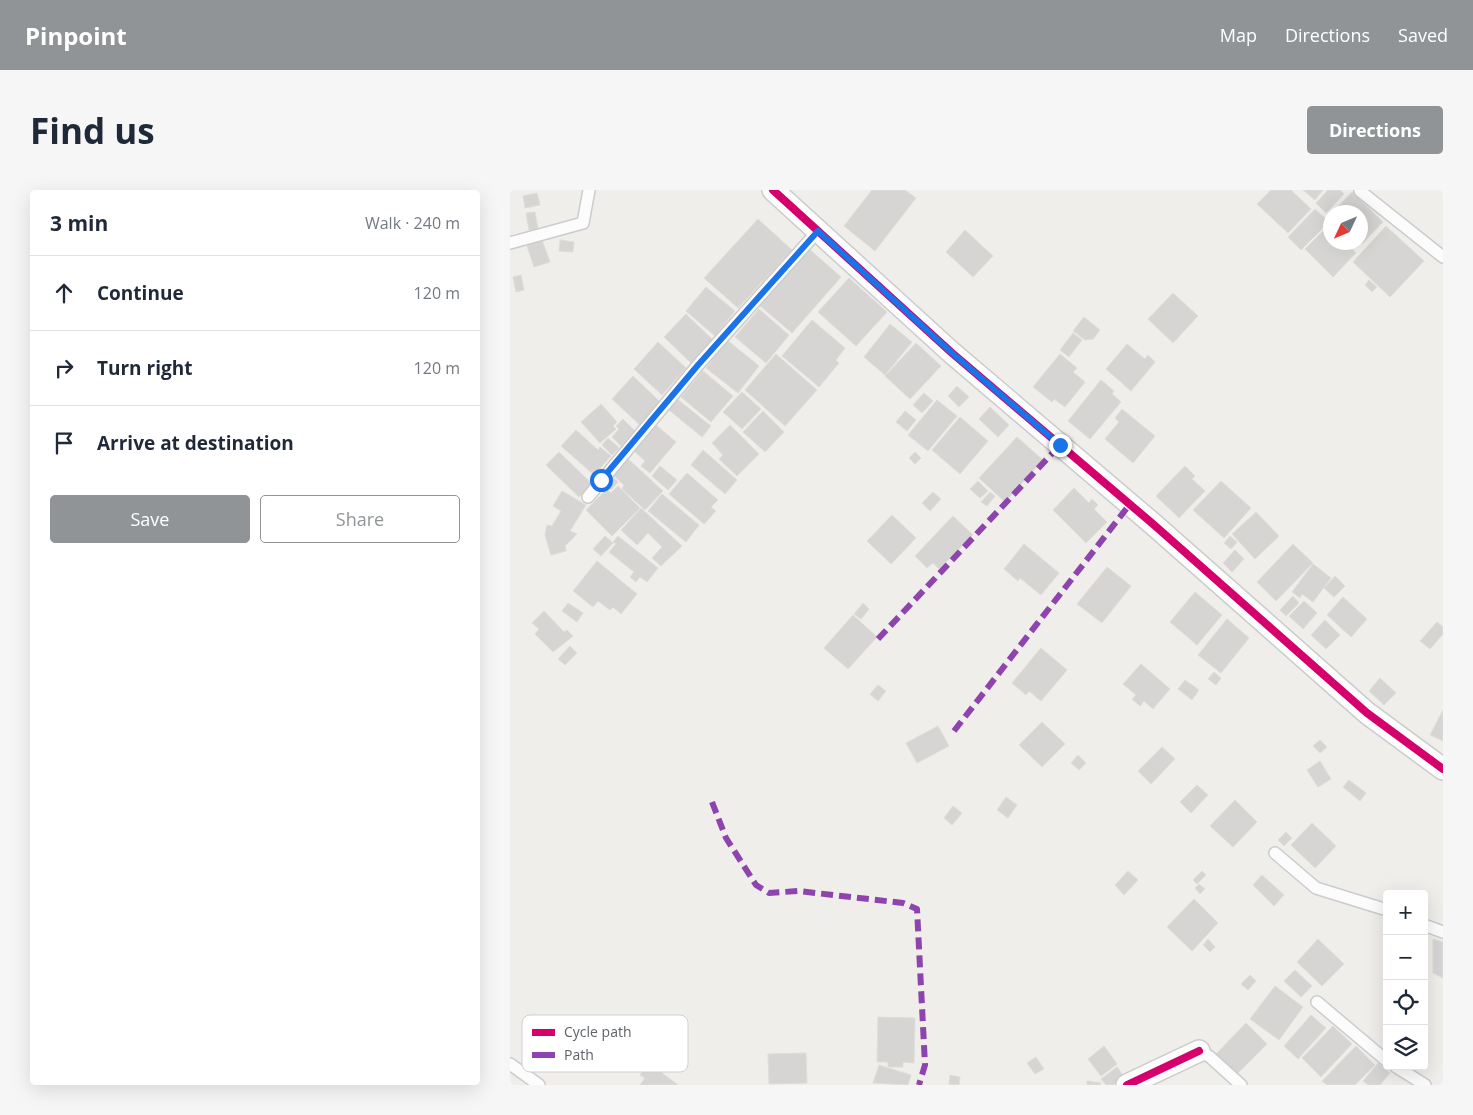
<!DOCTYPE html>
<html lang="en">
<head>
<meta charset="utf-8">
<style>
  :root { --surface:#fff; --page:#f6f6f7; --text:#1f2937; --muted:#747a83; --line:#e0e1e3; --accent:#919496 }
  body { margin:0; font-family:"Open Sans",sans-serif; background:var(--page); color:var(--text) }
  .controls { position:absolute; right:15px; bottom:15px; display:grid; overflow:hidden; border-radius:5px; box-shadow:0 5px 20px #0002 }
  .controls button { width:45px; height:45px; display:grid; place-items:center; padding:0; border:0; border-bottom:1px solid var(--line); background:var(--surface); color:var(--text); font:25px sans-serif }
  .compass { position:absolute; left:813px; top:15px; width:45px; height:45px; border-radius:50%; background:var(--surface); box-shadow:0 5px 20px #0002; rotate:226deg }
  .stop { position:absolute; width:15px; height:15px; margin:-11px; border:4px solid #1a73e8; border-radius:50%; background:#fff }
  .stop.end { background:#1a73e8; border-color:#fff; box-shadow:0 1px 5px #0008 }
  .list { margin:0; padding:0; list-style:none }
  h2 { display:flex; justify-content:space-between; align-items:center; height:65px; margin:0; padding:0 20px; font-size:21px }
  h2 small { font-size:16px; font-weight:400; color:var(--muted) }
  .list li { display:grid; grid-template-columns:32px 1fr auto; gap:15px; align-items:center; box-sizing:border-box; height:75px; padding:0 20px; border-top:1px solid var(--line) }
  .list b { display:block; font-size:19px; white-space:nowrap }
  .list em { font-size:16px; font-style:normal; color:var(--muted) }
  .actions { display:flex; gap:10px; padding:15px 20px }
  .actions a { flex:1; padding:11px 0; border:1px solid var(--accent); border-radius:5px; text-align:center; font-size:18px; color:var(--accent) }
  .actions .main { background:var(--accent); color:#fff }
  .icon { flex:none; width:28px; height:28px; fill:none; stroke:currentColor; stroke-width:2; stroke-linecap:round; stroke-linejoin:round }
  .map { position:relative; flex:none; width:933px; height:895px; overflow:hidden; border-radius:5px }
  header { display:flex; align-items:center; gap:30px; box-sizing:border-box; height:70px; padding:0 25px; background:var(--accent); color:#fff }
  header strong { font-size:24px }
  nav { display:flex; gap:28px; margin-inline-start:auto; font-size:18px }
  .intro { display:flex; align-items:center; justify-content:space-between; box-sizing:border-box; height:120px; padding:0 30px }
  h1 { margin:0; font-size:35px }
  .button { padding:12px 22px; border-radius:5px; background:var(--accent); color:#fff; font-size:18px; font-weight:700 }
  main { display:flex; gap:30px; padding:0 30px }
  aside { flex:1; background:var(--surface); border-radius:5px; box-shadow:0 5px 20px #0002 }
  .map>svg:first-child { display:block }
</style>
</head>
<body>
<header>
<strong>Pinpoint</strong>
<nav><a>Map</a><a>Directions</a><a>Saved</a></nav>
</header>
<div class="intro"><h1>Find us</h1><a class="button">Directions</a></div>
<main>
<aside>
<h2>3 min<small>Walk · 240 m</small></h2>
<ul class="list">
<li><svg class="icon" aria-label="ahead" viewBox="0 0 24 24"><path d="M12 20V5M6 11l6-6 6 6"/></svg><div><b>Continue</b></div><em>120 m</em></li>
<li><svg class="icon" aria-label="right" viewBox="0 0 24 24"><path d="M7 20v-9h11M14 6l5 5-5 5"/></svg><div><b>Turn right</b></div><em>120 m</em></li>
<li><svg class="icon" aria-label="arrive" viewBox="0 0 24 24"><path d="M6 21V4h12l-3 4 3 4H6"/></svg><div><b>Arrive at destination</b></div></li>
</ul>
<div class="actions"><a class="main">Save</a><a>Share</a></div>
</aside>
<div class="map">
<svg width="933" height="895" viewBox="0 0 933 895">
  <rect width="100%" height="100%" fill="#efeeea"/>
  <path fill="#d6d5d3" stroke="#deddd9" d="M 362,0 L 395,0 L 406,8 L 365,61 L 334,36 Z
    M 761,0 L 781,0 L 801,19 L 778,43 L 747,14 Z
    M 793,0 L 813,0 L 805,10 Z
    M 818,0 L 830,0 L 834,4 L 816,23 L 806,13 Z
    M 842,2 L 873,32 L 852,54 L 851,22 L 824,21 Z
    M 27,3 L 30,15 L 15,18 L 13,6 Z
    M 805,19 L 819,32 L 791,60 L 778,47 Z
    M 25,22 L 28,39 L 19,40 L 16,23 Z
    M 248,29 L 282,60 L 228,118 L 194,88 Z
    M 818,36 L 821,38 L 821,52 L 836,52 L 846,63 L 823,87 L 795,59 Z
    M 876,36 L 914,71 L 880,107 L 843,72 Z
    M 455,40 L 483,66 L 463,87 L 436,62 Z
    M 32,50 L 40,72 L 24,77 L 17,56 Z
    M 50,50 L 64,52 L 63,62 L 49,61 Z
    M 298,58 L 331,87 L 282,143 L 249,115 Z
    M 11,85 L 14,100 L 6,102 L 3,87 Z
    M 339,88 L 377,122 L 346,156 L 308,122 Z
    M 859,90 L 867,97 L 862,102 L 855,95 Z
    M 196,97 L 225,121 L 205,146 L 176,121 Z
    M 663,103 L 688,126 L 663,153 L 638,129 Z
    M 249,119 L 279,145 L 256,173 L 225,147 Z
    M 176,124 L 204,151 L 182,174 L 154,147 Z
    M 574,127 L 590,140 L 583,149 L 575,150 L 563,141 Z
    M 302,130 L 335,158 L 326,170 L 329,173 L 309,197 L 272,166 Z
    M 380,134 L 402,152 L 375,185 L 354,167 Z
    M 563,143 L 572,150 L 559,167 L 550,160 Z
    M 217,150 L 249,176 L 228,203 L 196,178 Z
    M 148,152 L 176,178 L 152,205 L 124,179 Z
    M 406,153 L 431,176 L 400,209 L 375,186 Z
    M 617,154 L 635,169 L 638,165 L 645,172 L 621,201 L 596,179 Z
    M 266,164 L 307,200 L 275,236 L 235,200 Z
    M 550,164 L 567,178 L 563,182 L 575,192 L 555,217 L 544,209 L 542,212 L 523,197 Z
    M 193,181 L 223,206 L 201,232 L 171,207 Z
    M 123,186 L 150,212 L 131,236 L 102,209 Z
    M 591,190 L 604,201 L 602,204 L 611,212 L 580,249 L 558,231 Z
    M 447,196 L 459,207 L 449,217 L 438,206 Z
    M 232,202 L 251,219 L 232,239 L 213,222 Z
    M 414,203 L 423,211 L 412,223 L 403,215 Z
    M 167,209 L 201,236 L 192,247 L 159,220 Z
    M 427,210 L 447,226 L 418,261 L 398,245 Z
    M 91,214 L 107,232 L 103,236 L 106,239 L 90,253 L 71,232 Z
    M 480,217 L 499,235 L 488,247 L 469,229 Z
    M 612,219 L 645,246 L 623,273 L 595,249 L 609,232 L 605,228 Z
    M 253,221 L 274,242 L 255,262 L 233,242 Z
    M 395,221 L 406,230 L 397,241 L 386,232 Z
    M 450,227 L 478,251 L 450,284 L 422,260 Z
    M 113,229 L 125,241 L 111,256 L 102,247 L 109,239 L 106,236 Z
    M 145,234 L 166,252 L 140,283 L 131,276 L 135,271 L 123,260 Z
    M 220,235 L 249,264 L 227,286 L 209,269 L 213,265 L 202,253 Z
    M 66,240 L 88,260 L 90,257 L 101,266 L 84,285 L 51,256 Z
    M 507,247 L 533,270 L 495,312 L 469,288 Z
    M 98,248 L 109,258 L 102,265 L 92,255 Z
    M 193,260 L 227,290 L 215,304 L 181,275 Z
    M 49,262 L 82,294 L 69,307 L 36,275 Z
    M 405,262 L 411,268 L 405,274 L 399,268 Z
    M 116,267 L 153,301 L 135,320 L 112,299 L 114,295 L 101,283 Z
    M 150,276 L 167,290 L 158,300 L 142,286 Z
    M 675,276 L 685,286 L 682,289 L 695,301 L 669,328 L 646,306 Z
    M 177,283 L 208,310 L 201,317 L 206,321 L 194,334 L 159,304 Z
    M 103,287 L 108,292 L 101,300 L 95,294 Z
    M 468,291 L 478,301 L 470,308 L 460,299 Z
    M 711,291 L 741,318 L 714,348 L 683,320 Z
    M 108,296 L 130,318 L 102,346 L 76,320 L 97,299 L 101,303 Z
    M 564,298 L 579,313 L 582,309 L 588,315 L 584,319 L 597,332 L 576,353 L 543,320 Z
    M 52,301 L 76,315 L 60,341 L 67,344 L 55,356 L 56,361 L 41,365 L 35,345 L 37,335 L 42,336 L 51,321 L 43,316 Z
    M 423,302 L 431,309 L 420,321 L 412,313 Z
    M 480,302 L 485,306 L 477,316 L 471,312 Z
    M 152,304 L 189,335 L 176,352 L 138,321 Z
    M 131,318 L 172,356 L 151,376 L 142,368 L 152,357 L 138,343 L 127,355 L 111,340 Z
    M 746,322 L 769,346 L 745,369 L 722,344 Z
    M 382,325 L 406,348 L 381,374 L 357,351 Z
    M 443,326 L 463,345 L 429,379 L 423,373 L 417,378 L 405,366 Z
    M 95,346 L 103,353 L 91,366 L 83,359 Z
    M 108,346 L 148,378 L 137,392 L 130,387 L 126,392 L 120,387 L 124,382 L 99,362 L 106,354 L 103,352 Z
    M 720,346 L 727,352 L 721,359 L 714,353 Z
    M 514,354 L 549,383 L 531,405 L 510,388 L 508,391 L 494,379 Z
    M 783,354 L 803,373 L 766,411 L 747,392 Z
    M 725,360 L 734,369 L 722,382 L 713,373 Z
    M 87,371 L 127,404 L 111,424 L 103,417 L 100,420 L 88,411 L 83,417 L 63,401 Z
    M 803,374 L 821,388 L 803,412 L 792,404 L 790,408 L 782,402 Z
    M 597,377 L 621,396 L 592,433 L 567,414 Z
    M 825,386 L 835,396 L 824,407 L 814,398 Z
    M 685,402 L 712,425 L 687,455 L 660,432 Z
    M 783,406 L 789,413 L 776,426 L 770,420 Z
    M 833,407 L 857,429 L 841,447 L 817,425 Z
    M 794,411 L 807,423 L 793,439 L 779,426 Z
    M 58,413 L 73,423 L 67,432 L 52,421 Z
    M 353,413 L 359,419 L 351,429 L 344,424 Z
    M 34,421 L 54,442 L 57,440 L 63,446 L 43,462 L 25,444 L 29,439 L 22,433 Z
    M 343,425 L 367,447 L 338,479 L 314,458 Z
    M 717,429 L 739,448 L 711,483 L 688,465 Z
    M 815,430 L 830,445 L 816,459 L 801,445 Z
    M 927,432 L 933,437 L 933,444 L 920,459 L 910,451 Z
    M 60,456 L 67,463 L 55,475 L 48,469 Z
    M 531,458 L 557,480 L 531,511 L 519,501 L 516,505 L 502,493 Z
    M 631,474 L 660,499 L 643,519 L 634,511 L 630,516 L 622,509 L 626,505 L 613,494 Z
    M 704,482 L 711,488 L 706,495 L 698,489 Z
    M 870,488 L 886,503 L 874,515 L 859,501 Z
    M 675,490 L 689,500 L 682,510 L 668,499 Z
    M 368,495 L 376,501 L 368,511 L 360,504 Z
    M 933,520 L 933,551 L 920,545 Z
    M 532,532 L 555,554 L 532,577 L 509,555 Z
    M 428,536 L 439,556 L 407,573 L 396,553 Z
    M 810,550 L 817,557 L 810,563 L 803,556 Z
    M 652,557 L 665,569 L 641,594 L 628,581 Z
    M 568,565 L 576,573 L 569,580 L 561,573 Z
    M 810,571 L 821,589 L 808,597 L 797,580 Z
    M 839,590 L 856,603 L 850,611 L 833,597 Z
    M 687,595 L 698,605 L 681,623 L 670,612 Z
    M 496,607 L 507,615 L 498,628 L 487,620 Z
    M 725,610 L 747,632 L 723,657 L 700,636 Z
    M 443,616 L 452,623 L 442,635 L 434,628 Z
    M 802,633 L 826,656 L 805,678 L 781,655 Z
    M 776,642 L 782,648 L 774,656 L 768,650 Z
    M 618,681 L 628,690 L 614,705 L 605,695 Z
    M 692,681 L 696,685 L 687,694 L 683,690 Z
    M 752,685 L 774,705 L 764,716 L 743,695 Z
    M 689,694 L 695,699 L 690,704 L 685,698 Z
    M 684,709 L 708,733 L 682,761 L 657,737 Z
    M 698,749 L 705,757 L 700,762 L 693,755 Z
    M 808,749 L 834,774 L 812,796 L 787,772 Z
    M 923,749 L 933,752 L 933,788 L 923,783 Z
    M 785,780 L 802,796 L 791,807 L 774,791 Z
    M 740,785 L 746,791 L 738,800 L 731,794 Z
    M 765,796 L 793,817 L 769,850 L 740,829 Z
    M 801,825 L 816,838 L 788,869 L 774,856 Z
    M 368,827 L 405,828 L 404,873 L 393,872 L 393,877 L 378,877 L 378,872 L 367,872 Z
    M 736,833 L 757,854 L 727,884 L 706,864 Z
    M 823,836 L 842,854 L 811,887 L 792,868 Z
    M 594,856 L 607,874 L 591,886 L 578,869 Z
    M 846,856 L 865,875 L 845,895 L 817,895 L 812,891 Z
    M 296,863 L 297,893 L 259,894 L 258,864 Z
    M 526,867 L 534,879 L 525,884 L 517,873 Z
    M 139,873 L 168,895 L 130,895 L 135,888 L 130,885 Z
    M 868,873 L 880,883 L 870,895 L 858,895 L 853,891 Z
    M 369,875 L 401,885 L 398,895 L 363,893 Z
    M 607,877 L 614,887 L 603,895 L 596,895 L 591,889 Z
    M 440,885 L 450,887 L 449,895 L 439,894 Z
    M 577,891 L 591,893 L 590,895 L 577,895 Z"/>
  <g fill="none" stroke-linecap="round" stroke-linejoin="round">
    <g stroke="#cbcccc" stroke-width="14">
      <path id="lane" d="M 850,1 L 933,67
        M 0,53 L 73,33 L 79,0
        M 78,307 L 188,175 L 308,41
        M 765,663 L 806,698 L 877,720
        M 914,735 L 933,742
        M 807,812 L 877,871
        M 689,861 L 700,867 L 731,895
        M 0,874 L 29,895
        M 885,876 L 915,895"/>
    </g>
    <g stroke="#cbcccc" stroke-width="24">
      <path id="street" d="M 263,0 L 442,163 L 643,334 L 857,523 L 933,579
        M 617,895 L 689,861"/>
    </g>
    <use href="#lane" stroke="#fdfcfc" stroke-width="11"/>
    <use href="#street" stroke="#fdfcfc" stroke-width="21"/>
    <path stroke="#8e44ad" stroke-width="6" stroke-dasharray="12 6" stroke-linecap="butt" d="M 368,449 L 550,255
      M 444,541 L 620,314
      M 202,612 L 216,648 L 246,695 L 259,703 L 288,701 L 393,713 L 407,719 L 415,875 L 409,895"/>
    <g stroke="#fff" stroke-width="11">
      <path id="cycleway" d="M 263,0 L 442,163 L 643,334 L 857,523 L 933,579
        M 617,895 L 689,861"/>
    </g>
    <use href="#cycleway" stroke="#d6006c" stroke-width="8"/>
  </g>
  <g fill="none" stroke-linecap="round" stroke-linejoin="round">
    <path stroke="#1a73e8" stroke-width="6" d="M 91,290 L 188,175 L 308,41 L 442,163 L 550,255"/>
  </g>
  <rect x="12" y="825" width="166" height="57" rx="8" fill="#fff" stroke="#cfd0d2" stroke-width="1"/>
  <rect x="22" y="839" width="23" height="7" fill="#d6006c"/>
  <rect x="22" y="862" width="23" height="6" fill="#8e44ad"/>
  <g font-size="14" fill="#5f6368">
    <text x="54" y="847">Cycle path</text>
    <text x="54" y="870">Path</text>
  </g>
</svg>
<div class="controls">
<button>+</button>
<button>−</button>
<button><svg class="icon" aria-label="locate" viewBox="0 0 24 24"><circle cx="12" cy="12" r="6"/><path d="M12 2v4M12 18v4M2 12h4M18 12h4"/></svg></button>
<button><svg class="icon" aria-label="layers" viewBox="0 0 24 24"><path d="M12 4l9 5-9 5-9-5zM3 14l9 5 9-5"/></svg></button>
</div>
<svg class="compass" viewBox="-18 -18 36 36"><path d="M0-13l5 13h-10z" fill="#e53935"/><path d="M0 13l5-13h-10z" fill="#747a83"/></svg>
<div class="stop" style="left:91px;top:290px"></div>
<div class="stop end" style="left:550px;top:255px"></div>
</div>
</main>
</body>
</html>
